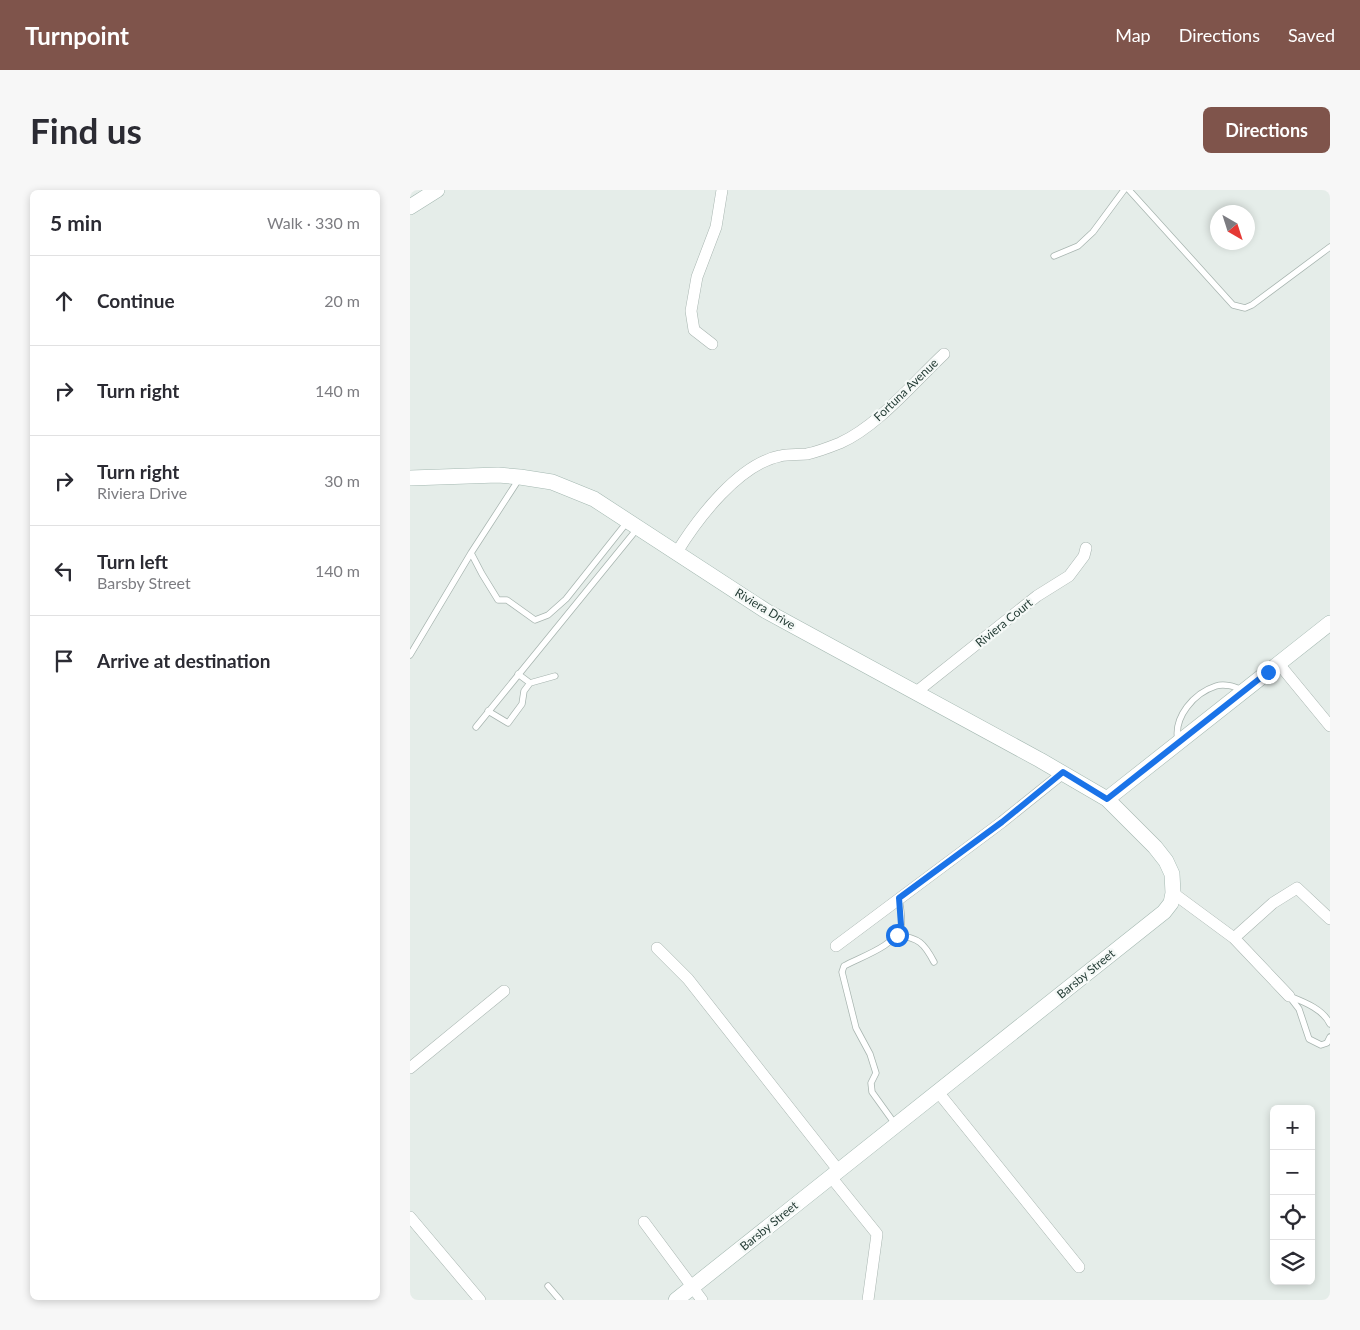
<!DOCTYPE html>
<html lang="en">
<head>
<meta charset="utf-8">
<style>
  :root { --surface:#fff; --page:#f7f7f7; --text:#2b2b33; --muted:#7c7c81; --line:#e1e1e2; --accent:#7f544b }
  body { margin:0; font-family:Lato,sans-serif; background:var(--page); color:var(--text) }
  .controls { position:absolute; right:15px; bottom:15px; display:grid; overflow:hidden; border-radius:8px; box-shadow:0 2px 8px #0003 }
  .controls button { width:45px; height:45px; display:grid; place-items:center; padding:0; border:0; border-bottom:1px solid var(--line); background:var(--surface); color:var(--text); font:25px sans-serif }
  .compass { position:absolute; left:800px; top:15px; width:45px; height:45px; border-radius:50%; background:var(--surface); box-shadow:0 2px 8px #0003; rotate:141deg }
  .stop { position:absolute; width:15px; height:15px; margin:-11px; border:4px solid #1a73e8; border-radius:50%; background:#fff }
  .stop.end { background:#1a73e8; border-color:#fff; box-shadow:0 1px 5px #0008 }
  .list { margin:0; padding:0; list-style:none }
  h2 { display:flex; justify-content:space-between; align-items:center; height:65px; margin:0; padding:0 20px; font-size:21px }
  h2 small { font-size:16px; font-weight:400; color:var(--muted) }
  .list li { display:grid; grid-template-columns:32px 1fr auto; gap:15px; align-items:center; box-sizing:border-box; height:90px; padding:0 20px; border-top:1px solid var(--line) }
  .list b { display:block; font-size:19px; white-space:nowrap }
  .list p { margin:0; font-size:16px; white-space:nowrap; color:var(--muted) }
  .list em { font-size:16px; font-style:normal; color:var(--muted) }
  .icon { flex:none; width:28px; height:28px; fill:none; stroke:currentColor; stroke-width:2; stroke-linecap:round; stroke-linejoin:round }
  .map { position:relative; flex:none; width:920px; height:1110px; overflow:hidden; border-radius:8px }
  header { display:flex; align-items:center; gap:30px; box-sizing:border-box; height:70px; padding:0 25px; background:var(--accent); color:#fff }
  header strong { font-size:24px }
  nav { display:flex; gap:28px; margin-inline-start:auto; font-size:18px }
  .intro { display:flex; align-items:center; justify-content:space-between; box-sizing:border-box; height:120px; padding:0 30px }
  h1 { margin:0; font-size:35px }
  .button { padding:12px 22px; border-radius:8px; background:var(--accent); color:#fff; font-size:18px; font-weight:700 }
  main { display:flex; gap:30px; padding:0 30px }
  aside { flex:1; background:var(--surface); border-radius:8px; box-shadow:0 2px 8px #0003 }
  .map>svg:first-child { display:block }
</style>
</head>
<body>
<header>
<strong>Turnpoint</strong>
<nav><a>Map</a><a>Directions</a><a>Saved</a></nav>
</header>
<div class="intro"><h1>Find us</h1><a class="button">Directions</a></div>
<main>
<aside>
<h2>5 min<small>Walk · 330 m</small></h2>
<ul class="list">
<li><svg class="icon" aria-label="ahead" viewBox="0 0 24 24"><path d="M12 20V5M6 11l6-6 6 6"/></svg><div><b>Continue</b></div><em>20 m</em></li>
<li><svg class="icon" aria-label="right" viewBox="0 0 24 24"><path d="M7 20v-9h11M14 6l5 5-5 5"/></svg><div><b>Turn right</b></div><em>140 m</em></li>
<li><svg class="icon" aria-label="right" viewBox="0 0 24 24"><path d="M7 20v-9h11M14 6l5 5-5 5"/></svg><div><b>Turn right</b><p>Riviera Drive</p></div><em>30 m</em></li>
<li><svg class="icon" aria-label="left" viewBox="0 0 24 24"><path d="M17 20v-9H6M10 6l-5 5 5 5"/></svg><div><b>Turn left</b><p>Barsby Street</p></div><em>140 m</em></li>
<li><svg class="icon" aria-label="arrive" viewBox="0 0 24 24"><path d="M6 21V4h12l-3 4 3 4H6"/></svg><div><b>Arrive at destination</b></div></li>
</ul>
</aside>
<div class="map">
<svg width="920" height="1110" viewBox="0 0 920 1110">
  <rect width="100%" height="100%" fill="#e5ede9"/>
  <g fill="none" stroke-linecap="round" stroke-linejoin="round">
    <g stroke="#a8b5b0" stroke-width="7">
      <path id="lane" d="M 719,0 L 823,115 L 835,118 L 842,115 L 920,57
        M 644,66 L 668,56 L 683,42 L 714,0
        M 61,363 L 72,384 L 88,410 L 97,410 L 125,430 L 138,425 L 156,409 L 218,331
        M 0,465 L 61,363 L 109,289
        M 108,484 L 120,493
        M 78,521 L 98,533 L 112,514 L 114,501 L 120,493 L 145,486
        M 66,537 L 227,339
        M 768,551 C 763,527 784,503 806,496 C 815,493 825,497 833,500
        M 487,745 C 509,748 514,753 524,772
        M 920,834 C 913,819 894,812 879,806 L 889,819 L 899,849 L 911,855 L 917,853 L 920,847
        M 485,934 L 462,902 L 461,893 L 466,883 L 460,864 L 446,838 L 432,782 L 434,776 C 450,767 486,756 491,736 C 493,727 490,717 489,708
        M 138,1096 L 150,1110"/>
    </g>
    <g stroke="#a8b5b0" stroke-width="12">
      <path id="street" d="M 302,154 L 284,140 L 281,121 L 287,87 L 306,37 L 312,0
        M 267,362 C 288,328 329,274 370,266 C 379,264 388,265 397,264 C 407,262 420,257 430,253 C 468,236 503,193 534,164
        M 869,474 L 920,536
        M 505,503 L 627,406 L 659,386 L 674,366 L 676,358
        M 763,703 L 824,748 L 879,806
        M 824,748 L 863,713 L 887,698 L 920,729
        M 426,756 L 592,632 L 653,583
        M 247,758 L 278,789 L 429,981
        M 0,878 L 94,801
        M 528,902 L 669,1077
        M 421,987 L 467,1044 L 458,1110
        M 0,1027 L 70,1110
        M 234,1032 L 292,1110"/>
    </g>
    <g stroke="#a4b8b1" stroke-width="16">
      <path id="secondary" d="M 0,17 L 27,0
        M 0,288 L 88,285 L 110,287 L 142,292 L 184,309 L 356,421 L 630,570 L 697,609 L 745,657 L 756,671 L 762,684 L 763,703 L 761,713 L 754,722 L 266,1110
        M 697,609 L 920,433"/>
    </g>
    <use href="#lane" stroke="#fff" stroke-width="5.5"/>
    <use href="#street" stroke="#fff" stroke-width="11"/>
    <use href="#secondary" stroke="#fff" stroke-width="15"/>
  </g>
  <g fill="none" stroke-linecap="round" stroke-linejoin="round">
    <path stroke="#1a73e8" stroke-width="6" d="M 487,745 L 491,735 L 489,708 L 592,632 L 653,582 L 697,609 L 858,482"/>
  </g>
  <g text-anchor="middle" stroke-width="4.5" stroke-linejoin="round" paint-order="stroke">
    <g font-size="12" fill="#253d36" stroke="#f5f9f7">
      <text transform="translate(496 200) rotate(-44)" y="4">Fortuna Avenue</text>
      <text transform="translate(355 419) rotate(31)" y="4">Riviera Drive</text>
      <text transform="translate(594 433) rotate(-39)" y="4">Riviera Court</text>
      <text transform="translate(676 784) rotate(-39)" y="4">Barsby Street</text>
      <text transform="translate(359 1036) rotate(-39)" y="4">Barsby Street</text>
    </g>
  </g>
</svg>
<div class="controls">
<button>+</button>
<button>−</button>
<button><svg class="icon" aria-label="locate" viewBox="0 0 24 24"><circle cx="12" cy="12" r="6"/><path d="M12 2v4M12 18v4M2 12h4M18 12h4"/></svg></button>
<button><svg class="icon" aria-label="layers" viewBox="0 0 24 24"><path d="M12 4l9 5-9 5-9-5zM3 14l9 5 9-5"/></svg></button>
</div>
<svg class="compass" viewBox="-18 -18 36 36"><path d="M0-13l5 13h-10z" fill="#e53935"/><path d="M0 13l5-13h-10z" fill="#7c7c81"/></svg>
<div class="stop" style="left:487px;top:745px"></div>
<div class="stop end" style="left:858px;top:482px"></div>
</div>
</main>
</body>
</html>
